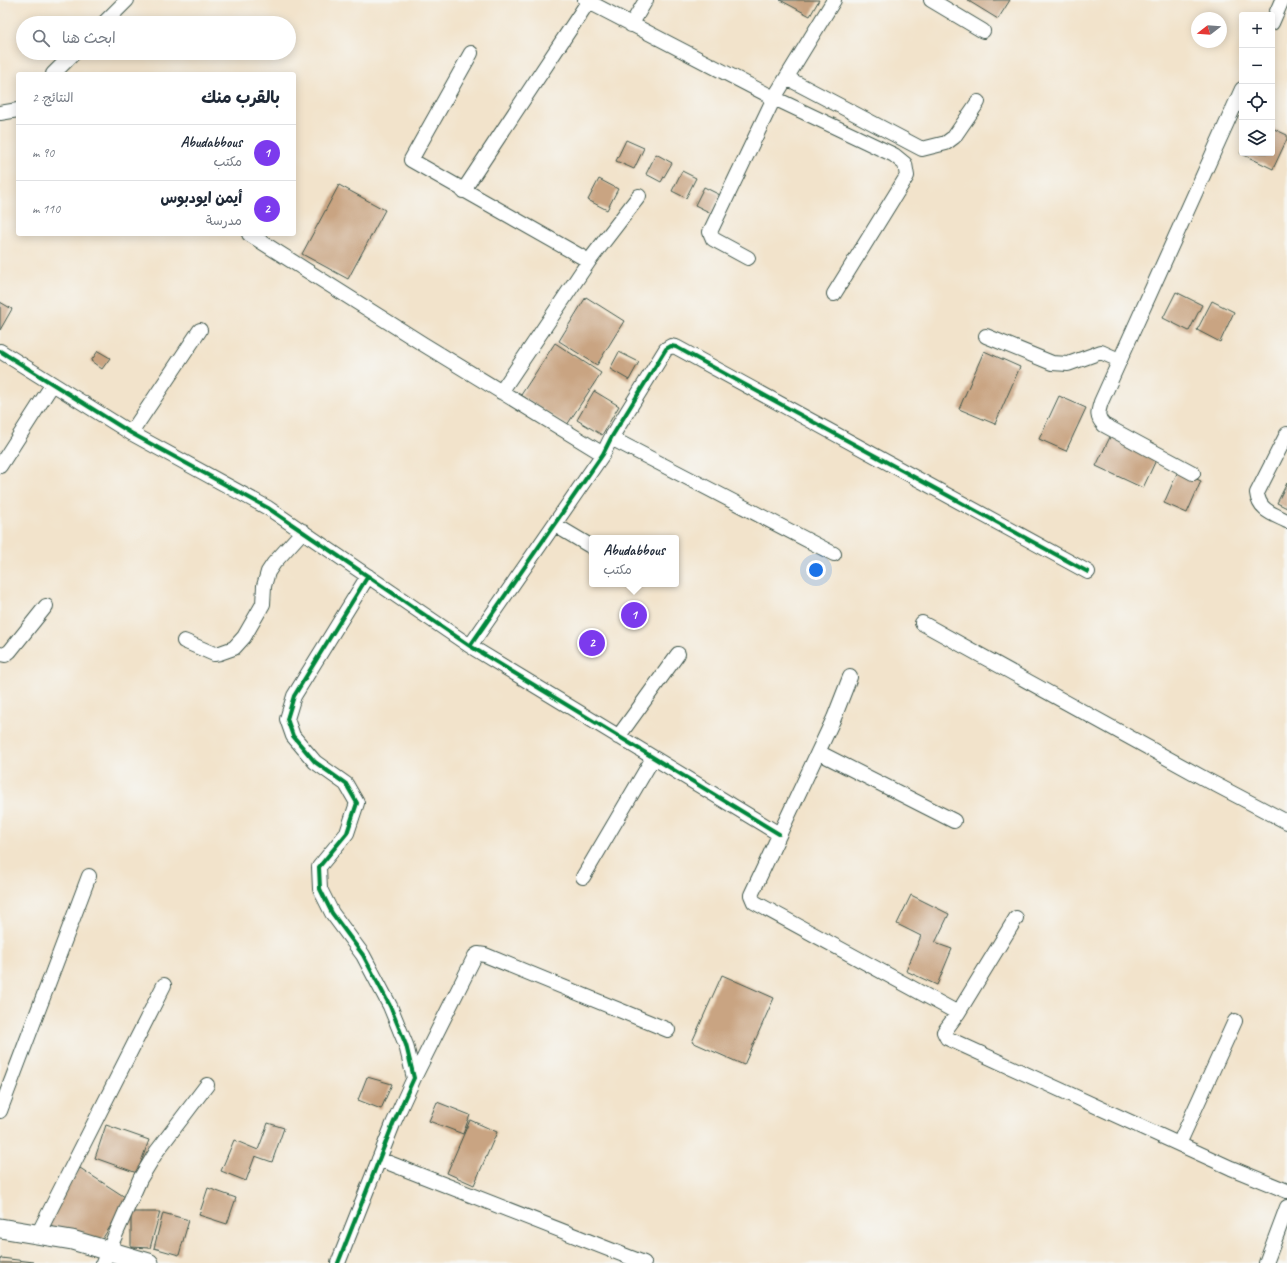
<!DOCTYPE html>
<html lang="ar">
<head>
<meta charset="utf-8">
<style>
  :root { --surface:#fff; --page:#f2f2f3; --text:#1f2937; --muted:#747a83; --line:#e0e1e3; --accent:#7c3aed }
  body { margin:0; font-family:Caveat,"Playpen Sans Arabic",sans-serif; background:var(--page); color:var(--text); direction:rtl }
  .controls { position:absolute; right:12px; top:12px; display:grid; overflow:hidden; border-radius:4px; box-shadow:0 2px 10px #0003 }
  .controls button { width:36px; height:36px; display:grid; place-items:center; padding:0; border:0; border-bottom:1px solid var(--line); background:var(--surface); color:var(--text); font:20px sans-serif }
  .compass { position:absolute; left:1191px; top:12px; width:36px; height:36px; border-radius:50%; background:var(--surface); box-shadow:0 2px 10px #0003; rotate:253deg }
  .you { position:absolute; left:816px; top:570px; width:14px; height:14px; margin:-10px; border:3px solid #fff; border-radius:50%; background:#1a73e8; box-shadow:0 0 0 6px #1a73e833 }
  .badge { display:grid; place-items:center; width:26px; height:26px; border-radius:50%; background:var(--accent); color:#fff; font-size:13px; font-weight:700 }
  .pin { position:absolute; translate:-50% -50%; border:2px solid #fff; box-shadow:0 1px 4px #0006 }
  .popup { position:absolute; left:589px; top:535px; width:90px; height:52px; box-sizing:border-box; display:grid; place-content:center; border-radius:4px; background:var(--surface); filter:drop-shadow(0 1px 3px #0005); font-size:13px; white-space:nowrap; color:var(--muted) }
  .popup b { font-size:15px; color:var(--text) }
  .popup::after { content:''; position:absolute; left:50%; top:100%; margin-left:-8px; border:8px solid transparent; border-top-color:var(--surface) }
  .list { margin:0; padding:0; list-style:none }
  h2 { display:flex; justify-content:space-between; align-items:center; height:52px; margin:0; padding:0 16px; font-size:17px }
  h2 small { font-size:13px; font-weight:400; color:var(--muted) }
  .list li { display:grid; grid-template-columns:26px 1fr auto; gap:12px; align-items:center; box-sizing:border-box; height:56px; padding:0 16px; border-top:1px solid var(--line) }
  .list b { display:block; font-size:15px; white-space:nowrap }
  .list p { margin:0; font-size:13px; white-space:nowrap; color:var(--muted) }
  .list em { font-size:13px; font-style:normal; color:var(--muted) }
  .icon { flex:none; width:22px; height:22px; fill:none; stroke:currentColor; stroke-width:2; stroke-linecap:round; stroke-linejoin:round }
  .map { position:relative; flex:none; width:1287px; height:1263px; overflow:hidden; direction:ltr }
  .search { position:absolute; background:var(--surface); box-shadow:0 2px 10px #0003; left:16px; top:16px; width:280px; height:44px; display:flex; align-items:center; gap:10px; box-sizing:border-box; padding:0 14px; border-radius:22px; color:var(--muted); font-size:15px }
  .panel { position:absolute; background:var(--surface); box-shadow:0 2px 10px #0003; left:16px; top:72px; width:280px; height:164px; border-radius:4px; direction:rtl }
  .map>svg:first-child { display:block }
</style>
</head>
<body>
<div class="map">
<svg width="1287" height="1263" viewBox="0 0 1287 1263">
  <rect width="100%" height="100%" fill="#f6f6f2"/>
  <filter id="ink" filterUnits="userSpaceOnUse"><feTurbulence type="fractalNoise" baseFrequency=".025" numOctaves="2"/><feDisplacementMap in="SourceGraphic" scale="8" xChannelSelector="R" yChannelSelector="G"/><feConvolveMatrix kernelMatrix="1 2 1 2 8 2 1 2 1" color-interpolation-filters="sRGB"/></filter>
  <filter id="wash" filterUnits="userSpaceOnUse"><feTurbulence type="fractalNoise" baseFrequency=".012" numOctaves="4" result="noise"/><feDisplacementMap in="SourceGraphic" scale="16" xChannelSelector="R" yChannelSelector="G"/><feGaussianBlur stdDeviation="0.9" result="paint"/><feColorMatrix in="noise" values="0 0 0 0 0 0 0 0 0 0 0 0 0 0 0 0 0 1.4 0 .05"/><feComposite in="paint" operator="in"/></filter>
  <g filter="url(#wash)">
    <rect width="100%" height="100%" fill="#f2e3cb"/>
    <g id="blocks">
      <path fill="#c9a482" d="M 780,0 L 819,0 L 810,16 Z
        M 967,0 L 1010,0 L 998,19 Z
        M 1272,128 L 1287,135 L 1287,139 L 1273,169 L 1240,153 L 1272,153 Z
        M 626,140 L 644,148 L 634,169 L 616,161 Z
        M 656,154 L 672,163 L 661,182 L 646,174 Z
        M 682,171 L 696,178 L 686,198 L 672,191 Z
        M 599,179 L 618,189 L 607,210 L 588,200 Z
        M 339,185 L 385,210 L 348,279 L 302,254 Z
        M 704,187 L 720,195 L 711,213 L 695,205 Z
        M 1176,292 L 1202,305 L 1189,331 L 1163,318 Z
        M 586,297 L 624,321 L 597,365 L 559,341 Z
        M 1212,301 L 1234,312 L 1220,342 L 1197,330 Z
        M 0,302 L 12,309 L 0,330 Z
        M 555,343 L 601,373 L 567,425 L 521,395 Z
        M 98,351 L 110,358 L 102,369 L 91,361 Z
        M 984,351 L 1020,367 L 995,424 L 959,409 Z
        M 619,352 L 639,362 L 629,380 L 610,369 Z
        M 594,391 L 619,406 L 602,435 L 577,420 Z
        M 1059,396 L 1086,408 L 1066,451 L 1039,439 Z
        M 1111,435 L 1157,458 L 1143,488 L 1096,466 Z
        M 1178,471 L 1201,481 L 1187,513 L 1164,503 Z
        M 1287,483 L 1287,508 L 1277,503 Z
        M 911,895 L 949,914 L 935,943 L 952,949 L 937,985 L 906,971 L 921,936 L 897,924 Z
        M 722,975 L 774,998 L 744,1065 L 692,1042 Z
        M 367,1077 L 392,1084 L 381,1109 L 358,1100 Z
        M 437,1102 L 470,1115 L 463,1134 L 429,1121 Z
        M 470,1120 L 497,1132 L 474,1185 L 447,1173 Z
        M 268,1123 L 284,1128 L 272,1162 L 255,1156 L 246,1181 L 221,1171 L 234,1140 L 258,1150 Z
        M 106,1125 L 149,1140 L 137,1173 L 95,1158 Z
        M 80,1168 L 128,1199 L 101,1241 L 42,1225 Z
        M 208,1188 L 236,1198 L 227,1224 L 199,1215 Z
        M 131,1212 L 160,1212 L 150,1248 L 131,1247 Z
        M 163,1213 L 189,1220 L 179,1255 L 154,1248 Z
        M 1,1258 L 34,1262 L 33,1263 L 0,1263 Z"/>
    </g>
  </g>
  <g filter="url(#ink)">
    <use href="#blocks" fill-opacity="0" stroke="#3f564b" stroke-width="1"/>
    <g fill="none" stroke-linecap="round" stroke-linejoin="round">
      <g stroke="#3f564b" stroke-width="16">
        <path id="street" d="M 585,0 L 774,98 L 894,155 L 905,164 L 907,176 L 834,294
          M 931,0 L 983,31
          M 104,23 L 127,0
          M 1272,23 L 1282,0
          M 631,25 L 646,0
          M 471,53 L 411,160 L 589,261 L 501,392
          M 53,74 L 74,53
          M 787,78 L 922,149 L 946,143 L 954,137 L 978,102
          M 0,113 L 18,110
          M 463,191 L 588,2
          M 249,234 L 423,344 L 603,454
          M 748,258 L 713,239 L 710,232 L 774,98 L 834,0
          M 589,261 L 639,196
          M 986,336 L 1052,363 L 1068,364 L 1101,352 L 1119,360
          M 0,351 L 131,433 L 268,508 L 470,646 L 779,834
          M 131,433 L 200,330
          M 1287,434 L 1257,493 C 1259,511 1273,514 1287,521
          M 611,438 L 834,554
          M 0,466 L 52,385
          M 1193,473 L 1104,425 C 1096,417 1098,412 1101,402 L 1242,89
          M 555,525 L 592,547
          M 922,623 L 1207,780 L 1287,822
          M 184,641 L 214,654 L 220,653 L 234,648 L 244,637 L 263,604 L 264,586 L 268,572 L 274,563 L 303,531
          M 470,646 L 603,454 L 611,438 L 666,349 L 671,346 L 676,347 L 1088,572
          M 0,654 L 5,655 L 10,651 L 46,606
          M 850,677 L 834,718 L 751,895 L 754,902 L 958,1013
          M 618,737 L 678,654
          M 818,752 L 954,821
          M 583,877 L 653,758
          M 1016,918 L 958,1013 L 944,1032 L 947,1038 L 1231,1168 L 1287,1191
          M 414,1078 L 475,956 L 478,954 L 485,955 L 668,1030
          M 0,1111 L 89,876
          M 1179,1144 L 1235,1021
          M 379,1159 L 644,1263
          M 38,1234 L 164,985
          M 103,1263 L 140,1179 L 157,1151 L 207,1085
          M 338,1263 L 393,1124 L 414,1078 L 406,1045 L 390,1006 L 363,955 L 332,913 L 320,889 L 319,867 L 347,833 L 357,803 L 346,784 L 315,762 L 293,736 L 287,719 L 294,696 L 368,576
          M 1266,1263 L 1287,1207"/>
      </g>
      <g stroke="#3f564b" stroke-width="21">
        <path id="secondary" d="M 0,1228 L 72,1240 L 149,1263"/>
      </g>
      <use href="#street" stroke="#fff" stroke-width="14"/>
      <use href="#secondary" stroke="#fff" stroke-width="19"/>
      <g stroke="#f6f6f2" stroke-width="6">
        <path id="cycleway" d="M 0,351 L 131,433 L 268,508 L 470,646 L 779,834
          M 470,646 L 603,454 L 611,438 L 666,349 L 671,346 L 676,347 L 1088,572
          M 338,1263 L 393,1124 L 414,1078 L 406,1045 L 390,1006 L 363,955 L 332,913 L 320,889 L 319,867 L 347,833 L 357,803 L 346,784 L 315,762 L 293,736 L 287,719 L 294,696 L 368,576"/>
      </g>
      <use href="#cycleway" stroke="#00873e" stroke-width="4"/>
    </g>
  </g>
</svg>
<div class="controls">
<button>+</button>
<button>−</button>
<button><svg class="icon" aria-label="locate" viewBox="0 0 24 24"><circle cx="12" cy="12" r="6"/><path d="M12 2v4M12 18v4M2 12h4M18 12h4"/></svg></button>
<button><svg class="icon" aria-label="layers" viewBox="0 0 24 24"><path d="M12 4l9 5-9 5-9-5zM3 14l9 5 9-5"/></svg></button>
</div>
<svg class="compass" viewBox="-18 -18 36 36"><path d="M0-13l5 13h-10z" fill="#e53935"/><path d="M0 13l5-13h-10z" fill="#747a83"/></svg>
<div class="you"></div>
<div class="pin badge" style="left:634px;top:615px">1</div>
<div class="popup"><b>Abudabbous</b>مكتب</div>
<div class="pin badge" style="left:592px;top:643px">2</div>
<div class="search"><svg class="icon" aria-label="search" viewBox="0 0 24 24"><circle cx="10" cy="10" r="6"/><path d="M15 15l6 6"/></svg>ابحث هنا</div>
<section class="panel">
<h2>بالقرب منك<small>النتائج: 2</small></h2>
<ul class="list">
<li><span class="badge">1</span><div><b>Abudabbous</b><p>مكتب</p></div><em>90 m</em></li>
<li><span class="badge">2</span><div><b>أيمن ايودبوس</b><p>مدرسة</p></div><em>110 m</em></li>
</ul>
</section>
</div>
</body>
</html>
